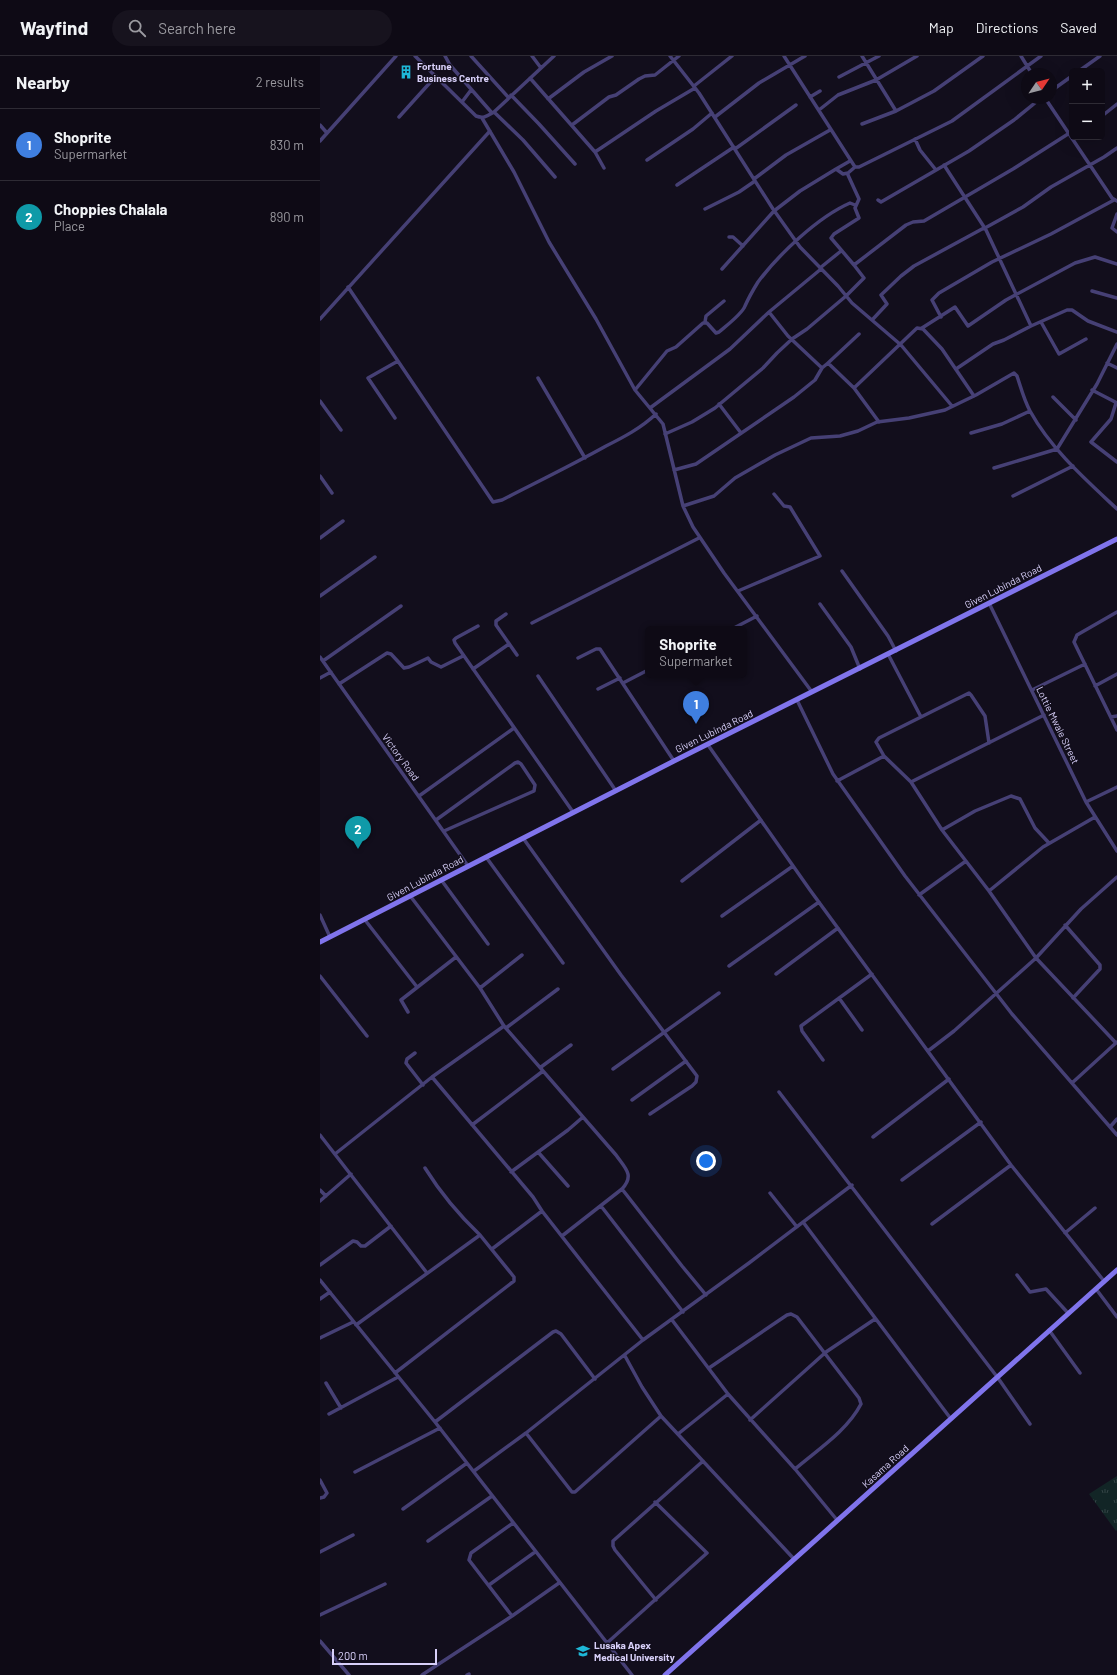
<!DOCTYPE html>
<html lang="en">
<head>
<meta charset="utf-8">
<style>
  :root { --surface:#0e0a15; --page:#17131e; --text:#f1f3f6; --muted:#9b9aa0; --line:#2e2b34; --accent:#db2777 }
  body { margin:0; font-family:Barlow,sans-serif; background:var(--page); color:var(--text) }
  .controls { position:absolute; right:12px; top:12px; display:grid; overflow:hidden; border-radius:6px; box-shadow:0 4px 16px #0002 }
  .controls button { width:36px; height:36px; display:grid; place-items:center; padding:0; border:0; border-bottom:1px solid var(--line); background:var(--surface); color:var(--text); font:20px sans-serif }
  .compass { position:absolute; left:701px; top:12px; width:36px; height:36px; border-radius:50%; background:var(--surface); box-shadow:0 4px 16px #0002; rotate:55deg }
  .scale { position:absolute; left:12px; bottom:10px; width:105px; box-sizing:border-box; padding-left:4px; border:2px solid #d8d0f9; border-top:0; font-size:11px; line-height:14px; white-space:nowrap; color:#d8d0f9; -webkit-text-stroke:3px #120e1c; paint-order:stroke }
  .you { position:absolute; left:386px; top:1105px; width:14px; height:14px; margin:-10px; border:3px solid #fff; border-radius:50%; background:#1a73e8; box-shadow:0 0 0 6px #1a73e833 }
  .badge { display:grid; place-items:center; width:26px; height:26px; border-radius:50%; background:var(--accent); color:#fff; font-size:13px; font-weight:700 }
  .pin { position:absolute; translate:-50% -33px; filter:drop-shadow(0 1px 2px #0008) }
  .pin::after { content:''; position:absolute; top:21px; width:14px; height:12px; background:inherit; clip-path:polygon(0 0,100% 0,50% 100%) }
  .popup { position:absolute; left:325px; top:570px; width:102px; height:52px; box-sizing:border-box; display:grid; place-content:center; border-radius:6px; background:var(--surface); filter:drop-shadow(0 1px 3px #0005); font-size:13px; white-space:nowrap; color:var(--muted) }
  .popup b { font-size:15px; color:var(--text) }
  .popup::after { content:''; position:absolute; left:50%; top:100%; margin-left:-8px; border:8px solid transparent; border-top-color:var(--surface) }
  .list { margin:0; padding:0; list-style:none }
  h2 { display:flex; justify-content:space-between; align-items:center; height:52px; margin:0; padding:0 16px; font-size:17px }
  h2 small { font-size:13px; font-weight:400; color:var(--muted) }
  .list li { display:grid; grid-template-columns:26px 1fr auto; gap:12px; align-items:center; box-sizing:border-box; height:72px; padding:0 16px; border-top:1px solid var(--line) }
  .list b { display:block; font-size:15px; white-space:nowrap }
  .list p { margin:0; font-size:13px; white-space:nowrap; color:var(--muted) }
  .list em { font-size:13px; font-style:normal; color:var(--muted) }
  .icon { flex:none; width:22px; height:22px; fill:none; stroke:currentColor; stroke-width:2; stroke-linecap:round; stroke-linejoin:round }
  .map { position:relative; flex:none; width:797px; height:1619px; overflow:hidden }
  header { display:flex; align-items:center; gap:24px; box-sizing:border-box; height:56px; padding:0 20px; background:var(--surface); border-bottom:1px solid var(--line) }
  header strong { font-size:19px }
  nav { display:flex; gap:22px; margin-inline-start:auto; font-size:14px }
  .search { width:280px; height:36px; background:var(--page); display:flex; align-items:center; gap:10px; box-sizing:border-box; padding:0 14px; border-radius:22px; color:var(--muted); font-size:15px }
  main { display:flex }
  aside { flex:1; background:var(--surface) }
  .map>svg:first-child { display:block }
</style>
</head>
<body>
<header>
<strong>Wayfind</strong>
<div class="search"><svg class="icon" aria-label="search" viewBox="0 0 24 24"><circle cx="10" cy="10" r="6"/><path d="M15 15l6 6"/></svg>Search here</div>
<nav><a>Map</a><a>Directions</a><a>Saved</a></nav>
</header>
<main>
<aside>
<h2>Nearby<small>2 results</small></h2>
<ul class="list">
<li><span class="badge" style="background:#3f7fe0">1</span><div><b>Shoprite</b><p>Supermarket</p></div><em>830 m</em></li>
<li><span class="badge" style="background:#0f9aa8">2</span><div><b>Choppies Chalala</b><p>Place</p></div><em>890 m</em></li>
</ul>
</aside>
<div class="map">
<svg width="797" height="1619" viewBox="0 0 797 1619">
  <defs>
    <pattern id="park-tufts" width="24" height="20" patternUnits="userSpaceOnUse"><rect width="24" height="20" fill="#122526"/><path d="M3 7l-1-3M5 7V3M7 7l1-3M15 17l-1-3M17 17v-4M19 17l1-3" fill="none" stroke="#344446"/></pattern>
  </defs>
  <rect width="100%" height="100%" fill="#120e1c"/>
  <path fill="url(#park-tufts)" d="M 797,1420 L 797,1474 L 796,1475 L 769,1438 Z"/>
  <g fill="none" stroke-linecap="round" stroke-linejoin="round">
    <path stroke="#464075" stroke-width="3.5" d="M 95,0 L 156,60 C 164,63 167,60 174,56 L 234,0
      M 125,0 L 130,9 L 172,57
      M 151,0 L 189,42
      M 212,0 L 221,12
      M 350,0 L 379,37 L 453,153 L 480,191 L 518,230 L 532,247 L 581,289 L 632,350
      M 464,0 L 535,111
      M 542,0 L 576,55 L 614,35 L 663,0
      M 701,0 L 712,18
      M 721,0 L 632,65 L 539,111 L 535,111 L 528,117 L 528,119 L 539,143 L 535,152 L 539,162 L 514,178 L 511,182 L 534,209 L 586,169 L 593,166 L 604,165 L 693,113 L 748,78
      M 759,15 L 780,0
      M 519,21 L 559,0
      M 210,22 L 275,96 L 284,112
      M 374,30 L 412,0
      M 731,35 L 752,20
      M 191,39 L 219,68 L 255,108
      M 490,41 L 500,35
      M 725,42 L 792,142 L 797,145
      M 228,43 L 264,16 L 292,0
      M 142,46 L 151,34
      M 499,54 L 518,39 L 556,24 L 597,0
      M 174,56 L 203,84 L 235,121
      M 782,60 L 797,48
      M 79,61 L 116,20
      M 395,61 L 439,27 L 485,0
      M 162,62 L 194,116 L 229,186 L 276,263 L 315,334 L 343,368 L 363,450 L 373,471 L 404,517 L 492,636
      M 542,68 L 576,55
      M 0,69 L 7,77
      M 252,69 L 289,41 L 296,39 L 319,23 L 325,20 L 335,19 L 359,0
      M 595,83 L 600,94 L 616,114
      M 0,85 L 76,0
      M 415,93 L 476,49
      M 275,96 L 336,55 L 375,32
      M 327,104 L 373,73 L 392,57
      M 624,109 L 666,174 L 711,270
      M 516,113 L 530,105
      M 434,123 L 466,99 L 510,74
      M 357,129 L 414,91
      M 558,144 L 561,146 L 649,95 L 694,64 L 721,42
      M 385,153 L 419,136 L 435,125
      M 797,158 L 792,172 L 797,176
      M 409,181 L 413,181 L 423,190
      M 500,212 L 521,195
      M 402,213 L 454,155 L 480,135 L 516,113 L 523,118 L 528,117
      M 28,231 L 173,446 L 182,444 C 217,426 252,409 286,390 C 304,381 321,372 336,358
      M 772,235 L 797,242
      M 449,256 L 468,280 L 502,312
      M 621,261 L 612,244 L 619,237 L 672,206 L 731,178 L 794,144
      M 0,263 L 170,75
      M 553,263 L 567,248 L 561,239 L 581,220 L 594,210 L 662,173 L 665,172 L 703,151 L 731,131 L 784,101 L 797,92
      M 385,266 L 386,260 L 404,245
      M 721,266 L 739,298 L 766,283
      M 602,272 L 635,251 L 648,270 L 686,244 L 755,207 L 775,201 L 797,208
      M 508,307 L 539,278
      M 787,307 L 797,312
      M 636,313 L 673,288 L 684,284 L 711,270 L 747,254 L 752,254 L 768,265 L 797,276
      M 218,322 L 265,402
      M 534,332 L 597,272 L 603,273 L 622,293 L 654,340
      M 315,334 L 347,295 L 356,291 L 383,267 L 387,267 L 396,277 L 399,276 C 406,270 422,258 425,250 C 429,241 433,234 438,226 C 459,198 498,161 530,147 L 535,149
      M 772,334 L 797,347
      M 733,341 L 756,364
      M 0,345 L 21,374
      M 796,347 L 791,363 L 771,386 L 797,406
      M 399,348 L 421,377
      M 330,352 L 410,293 L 449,256 L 501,213
      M 75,362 L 48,322 L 78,305
      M 651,377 L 682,368 L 710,355
      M 345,378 L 372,366 L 395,352 L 443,312 L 457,297 L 472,283 L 487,273 L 526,240 L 544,222 L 534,209
      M 674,412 L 737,393 L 777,328 L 797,288
      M 354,414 L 376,408 L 474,341 L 495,324 L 502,312 L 508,307 L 534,332 L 559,366
      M 0,420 L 12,437
      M 693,440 L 753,410
      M 363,450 L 394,440 L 415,422 L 455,399 L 491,382 L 520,380 L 538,375 L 557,366 L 589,362 L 625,354 L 656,339 L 694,317 L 697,320 C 701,332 704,344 710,355 C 731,393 765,423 797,453
      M 0,482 L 23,465
      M 522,515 L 568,580 L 576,595
      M 418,535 L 500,500 L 470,451 L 464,450 L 454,438
      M 0,540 L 55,501
      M 669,547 L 766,746 L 797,795
      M 500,548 L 531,591 L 540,613
      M 797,556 L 757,579 L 754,586 L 797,674
      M 186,558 L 176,565 L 176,569 L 197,599
      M 212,567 L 379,482
      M 158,570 L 136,582 L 134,584 L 135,587 L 253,756
      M 412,573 L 437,560
      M 568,598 L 601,661
      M 0,601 L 148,810
      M 258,602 L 276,593 L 280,593 L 354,705
      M 3,605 L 81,550
      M 153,613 L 189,588
      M 218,620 L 296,735
      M 0,622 L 11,616
      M 303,627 L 328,614
      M 19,628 L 67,597 L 71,598 L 84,612 L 89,611 L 108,602 L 111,606 L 121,611 L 143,600
      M 775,630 L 797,618
      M 278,633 L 300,622
      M 712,634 L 765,608
      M 477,644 L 513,718 L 585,820 L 692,958 L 797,1079
      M 791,661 L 797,660
      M 669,687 L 665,660 L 651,639 L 649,637 L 559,682 L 556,686 L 564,700 L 591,726 L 622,774 L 669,835 L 716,902 L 796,987
      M 388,689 L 490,834 L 691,1109 L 784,1225
      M 517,725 L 564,700
      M 591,726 L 724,659
      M 99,740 L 194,672
      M 766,746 L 797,731
      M 116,764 L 195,707 L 198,706 L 201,708 L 215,729 L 214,735 L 124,775
      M 622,774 L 655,755 L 691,740 L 700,743 L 715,772 L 729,787
      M 203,782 L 301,919 L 377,1020 L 376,1026 L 372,1030 L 330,1058
      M 166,801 L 243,907
      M 122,825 L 168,888
      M 362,825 L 441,764
      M 669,835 L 723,791 L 775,761
      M 599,839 L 646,805
      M 91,841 L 160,932 L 184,970 L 296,1099 C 305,1112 315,1119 302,1133 L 242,1180
      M 0,859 L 10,881
      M 402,860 L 473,810
      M 45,864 L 97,931
      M 745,869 L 780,909 L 780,913 L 753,942
      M 409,910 L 499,846
      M 456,918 L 518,872
      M 0,920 L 47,980
      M 160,932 L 202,899
      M 519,942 L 542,974
      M 88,956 L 81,944 L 136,901
      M 186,972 L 238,933
      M 608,995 L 634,975 L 716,902 L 761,853 L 797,821
      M 95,997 L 87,1003 L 86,1007 L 103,1029
      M 503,1004 L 482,975 L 481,970 L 552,918
      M 221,1011 L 251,989
      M 293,1013 L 399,937
      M 112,1021 L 213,1141 L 222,1155 L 323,1284
      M 752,1027 L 797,986
      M 459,1036 L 678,1322 L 710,1368
      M 312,1044 L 366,1005
      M 152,1069 L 223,1015
      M 790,1071 L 797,1063
      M 0,1079 L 107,1217
      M 553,1081 L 629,1023
      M 218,1096 L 248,1130
      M 15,1098 L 112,1021 L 184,970
      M 105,1112 C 120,1136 139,1159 160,1179
      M 191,1116 L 248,1074 L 263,1061
      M 582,1124 L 661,1066
      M 302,1133 L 362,1210 L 386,1239
      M 0,1134 L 6,1140
      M 450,1137 L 477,1171
      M 0,1145 L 31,1118
      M 281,1150 L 363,1256
      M 483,1166 L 631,1363
      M 612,1168 L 691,1109
      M 745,1177 L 775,1152
      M 172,1193 L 222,1155
      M 0,1209 L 33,1185 L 37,1186 L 41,1190 L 45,1190 L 71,1170
      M 697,1219 L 710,1236 L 726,1233 L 748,1257
      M 0,1224 L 115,1366 L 312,1619
      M 776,1233 L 797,1261
      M 0,1243 L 10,1236
      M 352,1264 L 408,1338 L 475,1413 L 517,1464
      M 36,1269 L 160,1179 L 194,1221 L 194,1225 L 75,1317
      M 729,1274 L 760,1317
      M 0,1282 L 33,1266
      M 305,1300 L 322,1331 L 341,1360 L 474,1503
      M 389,1312 L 467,1259 L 471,1258 L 477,1261 L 539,1342 L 541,1348 C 527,1375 497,1394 475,1413
      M 6,1327 L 21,1352
      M 9,1358 L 78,1321
      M 430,1364 L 506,1296 L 555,1263
      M 115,1366 L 233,1276 L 236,1275 L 241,1278 L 275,1323
      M 206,1377 L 252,1436 L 255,1436 L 341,1360
      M 358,1378 L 408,1338
      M 154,1415 L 206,1377 L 323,1284 L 429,1207 L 532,1129
      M 35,1416 L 120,1372
      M 0,1424 L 7,1437 L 4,1441 L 0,1442
      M 83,1453 L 147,1407
      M 108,1485 L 172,1440
      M 0,1496 L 33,1479
      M 169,1529 L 215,1496
      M 336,1544 L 295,1494 L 293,1490 L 293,1485 L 383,1405
      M 0,1559 L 65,1528
      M 192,1560 L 149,1504 L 151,1497 L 193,1467
      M 0,1585 L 29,1619
      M 287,1587 L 387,1497 L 335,1446
      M 102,1619 L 192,1560 L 239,1527
      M 147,1619 L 149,1618"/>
    <path stroke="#8074ec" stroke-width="5" d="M 0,886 L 354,705 L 797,483
      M 345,1619 L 797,1214"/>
  </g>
  <defs>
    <g id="building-bare" transform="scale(1.08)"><path d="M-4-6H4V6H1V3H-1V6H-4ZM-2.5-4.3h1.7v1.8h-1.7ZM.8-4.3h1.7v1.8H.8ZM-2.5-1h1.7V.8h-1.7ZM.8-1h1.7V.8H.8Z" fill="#1eb7d7" stroke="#120e1c" stroke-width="2.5" paint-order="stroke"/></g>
    <g id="university-bare" transform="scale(1.08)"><path d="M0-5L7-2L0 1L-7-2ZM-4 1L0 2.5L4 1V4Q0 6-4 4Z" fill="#1eb7d7" stroke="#120e1c" stroke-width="2.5" paint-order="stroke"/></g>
  </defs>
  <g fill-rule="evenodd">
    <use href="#building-bare" x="86" y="16"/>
    <use href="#university-bare" x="263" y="1595"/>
  </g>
  <g text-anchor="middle" stroke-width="3" stroke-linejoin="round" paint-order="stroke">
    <g font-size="10" font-weight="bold" fill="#d8d0f9" stroke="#120e1c" text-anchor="start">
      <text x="97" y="14">Fortune<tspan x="97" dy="12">Business Centre</tspan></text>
      <text x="274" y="1593">Lusaka Apex<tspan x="274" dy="12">Medical University</tspan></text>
    </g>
    <g font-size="10" fill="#d8d0f9" stroke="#120e1c">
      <text transform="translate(683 530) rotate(-27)" y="4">Given Lubinda Road</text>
      <text transform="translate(738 669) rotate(64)" y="4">Lottie Mwale Street</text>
      <text transform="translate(394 675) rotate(-26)" y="4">Given Lubinda Road</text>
      <text transform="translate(81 701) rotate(54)" y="4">Victory Road</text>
      <text transform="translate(105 822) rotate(-28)" y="4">Given Lubinda Road</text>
      <text transform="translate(565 1410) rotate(-42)" y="4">Kasama Road</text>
    </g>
  </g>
</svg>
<div class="controls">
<button>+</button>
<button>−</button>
</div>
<svg class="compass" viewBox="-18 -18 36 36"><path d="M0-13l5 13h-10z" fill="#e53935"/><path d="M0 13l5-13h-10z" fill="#9b9aa0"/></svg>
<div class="scale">200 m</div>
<div class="you"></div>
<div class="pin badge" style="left:376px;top:668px;background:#3f7fe0">1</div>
<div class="popup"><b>Shoprite</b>Supermarket</div>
<div class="pin badge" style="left:38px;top:793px;background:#0f9aa8">2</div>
</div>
</main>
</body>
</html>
